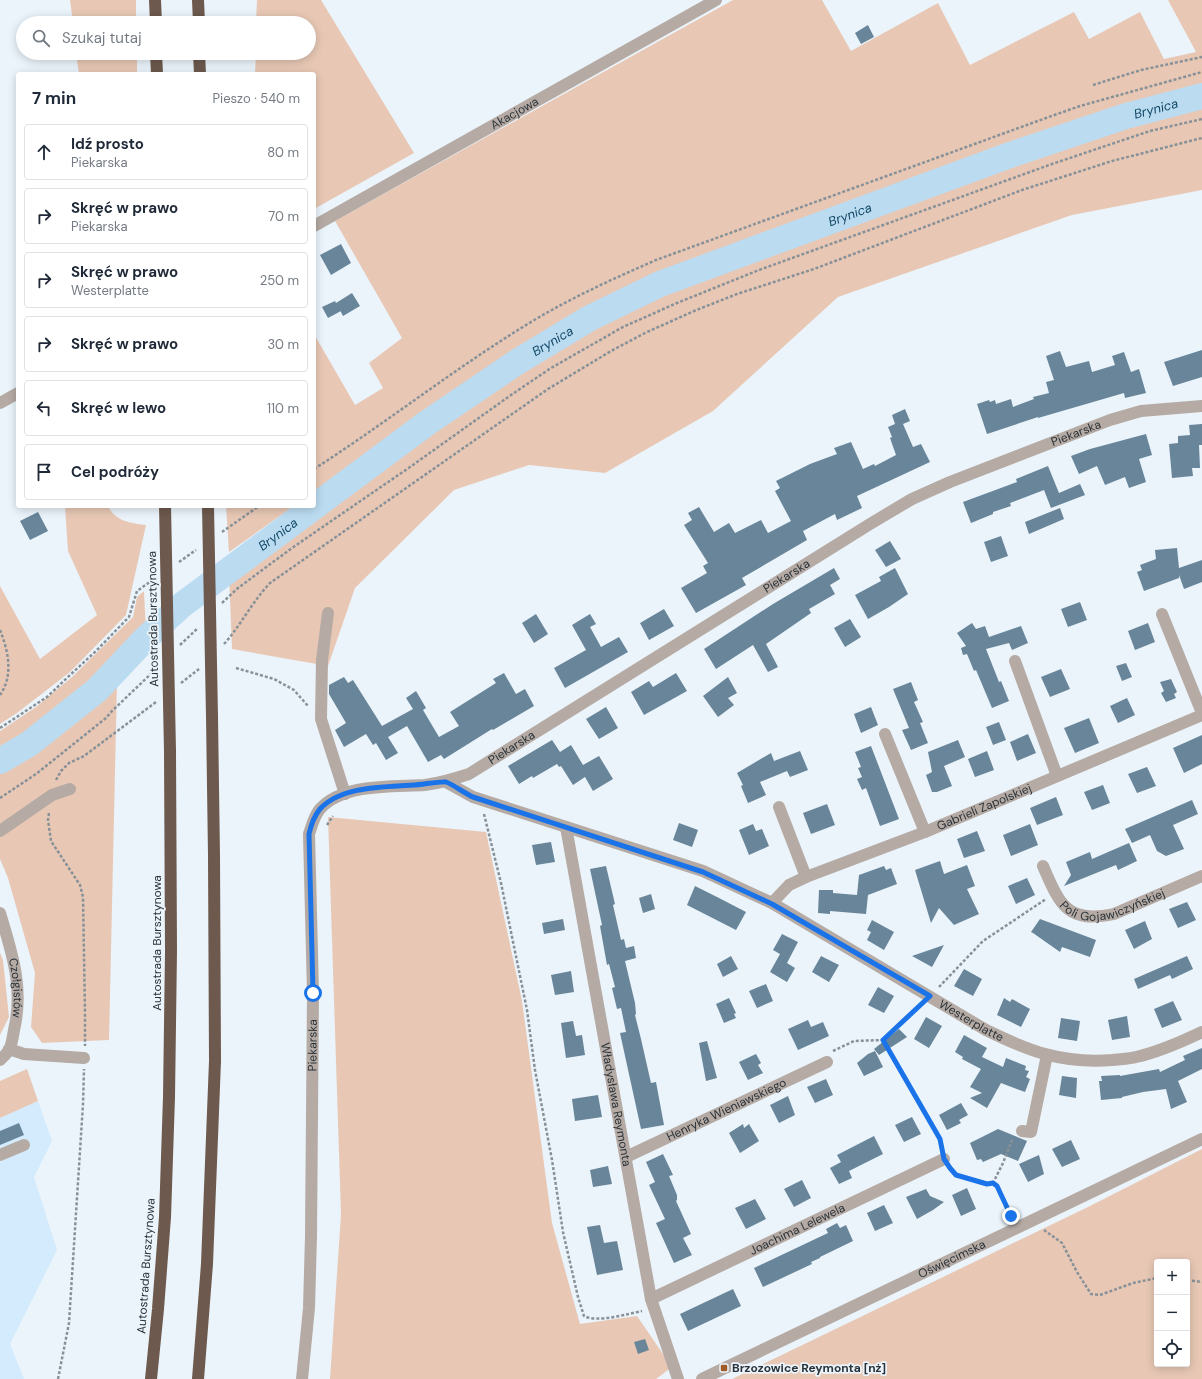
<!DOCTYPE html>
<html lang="pl">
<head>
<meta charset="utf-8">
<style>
  :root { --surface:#fff; --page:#f6f6f7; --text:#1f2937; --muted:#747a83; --line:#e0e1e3 }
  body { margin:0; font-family:"DM Sans",sans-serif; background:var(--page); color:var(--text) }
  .controls { position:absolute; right:12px; bottom:12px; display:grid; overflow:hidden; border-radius:4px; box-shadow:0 2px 10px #0003 }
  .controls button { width:36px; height:36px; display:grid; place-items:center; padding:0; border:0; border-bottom:1px solid var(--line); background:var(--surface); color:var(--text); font:20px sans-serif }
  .stop { position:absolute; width:12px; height:12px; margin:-9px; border:3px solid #1a73e8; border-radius:50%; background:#fff }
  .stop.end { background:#1a73e8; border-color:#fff; box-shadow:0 1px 4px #0008 }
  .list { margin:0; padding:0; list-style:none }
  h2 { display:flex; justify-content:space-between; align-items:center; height:52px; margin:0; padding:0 16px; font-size:17px }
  h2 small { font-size:13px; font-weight:400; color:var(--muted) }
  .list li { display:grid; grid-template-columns:26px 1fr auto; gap:12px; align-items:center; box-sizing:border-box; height:56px; margin:0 8px 8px; padding:0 8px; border:1px solid var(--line); border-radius:4px }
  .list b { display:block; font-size:15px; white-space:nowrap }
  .list p { margin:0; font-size:13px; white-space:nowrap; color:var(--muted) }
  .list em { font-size:13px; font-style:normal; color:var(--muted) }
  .icon { flex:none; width:22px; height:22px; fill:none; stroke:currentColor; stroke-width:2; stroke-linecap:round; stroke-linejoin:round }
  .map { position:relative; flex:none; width:1202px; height:1379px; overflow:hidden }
  .search { position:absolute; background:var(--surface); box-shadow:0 2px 10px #0003; left:16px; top:16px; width:300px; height:44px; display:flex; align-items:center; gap:10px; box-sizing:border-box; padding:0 14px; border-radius:22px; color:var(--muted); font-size:15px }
  .panel { position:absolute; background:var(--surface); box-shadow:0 2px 10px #0003; left:16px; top:72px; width:300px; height:436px; border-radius:4px }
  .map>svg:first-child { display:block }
</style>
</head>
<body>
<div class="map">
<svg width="1202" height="1379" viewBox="0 0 1202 1379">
  <rect width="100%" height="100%" fill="#ebf4fb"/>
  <path fill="#d3ebfc" d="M 38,1101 L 52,1141 L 34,1177 L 57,1250 L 10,1344 L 24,1379 L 0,1379 L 0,1118 Z"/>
  <path fill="#e8c8b5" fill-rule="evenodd" d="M 70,0 L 136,0 L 136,23 L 73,23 Z
    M 257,0 L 321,0 L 414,153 L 314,209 L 314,74 L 255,74 L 256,53 L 309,53 L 309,23 L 256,23 Z
    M 733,0 L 822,0 L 851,51 L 938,3 L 970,65 L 1074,12 L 1089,39 L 1140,12 L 1164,59 L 1196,52 L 1168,0 L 1202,0 L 1202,91 L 1082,124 L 756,241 L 660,279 L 577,319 L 508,359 L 314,492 L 314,334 L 355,405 L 383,388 L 369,363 L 402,338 L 335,221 Z
    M 76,53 L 137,53 L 137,74 L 79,74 Z
    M 1202,104 L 1202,190 L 1072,215 L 838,297 L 713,411 L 605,473 L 529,465 L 454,490 L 355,588 L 328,666 L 232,649 L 229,574 L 528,362 L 628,306 L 814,231 L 1168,109 Z
    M 65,506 L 108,506 C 116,522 131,523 146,525 L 126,615 L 70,672 L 17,713 L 0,724 L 0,586 L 40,659 L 97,615 L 68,551 Z
    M 226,506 L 294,506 L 229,552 Z
    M 144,591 L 146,632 L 92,684 L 40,727 L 0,753 L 0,731 L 36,707 L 72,677 L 133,617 L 137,597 Z
    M 117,683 L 109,1040 L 42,1043 L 31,1027 L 35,973 L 8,878 L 0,859 L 0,772 L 12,766 L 66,727 Z
    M 328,817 L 486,832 L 522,1001 L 552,1223 L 580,1324 L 637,1316 L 672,1367 L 656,1379 L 330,1379 L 341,1214 Z
    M 0,953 L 3,960 L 9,1017 L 0,1035 Z
    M 27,1069 L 38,1101 L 0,1118 L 0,1081 Z
    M 1202,1149 L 1202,1379 L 732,1379 L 1090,1206 ZM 1157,1262 L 1187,1262 L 1187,1364 L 1157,1364 Z"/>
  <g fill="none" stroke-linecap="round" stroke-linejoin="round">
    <path stroke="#bbdbf1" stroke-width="26" id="s1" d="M 0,761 L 29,744 L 97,690 L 146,638 L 182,605 L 427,423 L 517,362 L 590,318 L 660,284 L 1010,155 L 1126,116 L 1202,96"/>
  </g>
  <path fill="#68859a" d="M 868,25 L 874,37 L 861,44 L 855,33 Z
    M 341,244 L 351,263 L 331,275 L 320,255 Z
    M 352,293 L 360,306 L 343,316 L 340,310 L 341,311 L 328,318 L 322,307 L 335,301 L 336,303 Z
    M 1202,350 L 1202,377 L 1173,386 L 1164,362 Z
    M 1060,351 L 1066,367 L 1089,361 L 1092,372 L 1115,365 L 1112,356 L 1124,352 L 1131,372 L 1139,369 L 1146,393 L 1125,398 L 1124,393 L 1038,418 L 1038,417 L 987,434 L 977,404 L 989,400 L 990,402 L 995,400 L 996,404 L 1011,399 L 1013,407 L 1034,399 L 1033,397 L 1049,393 L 1046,382 L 1054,380 L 1046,356 Z
    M 905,409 L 910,421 L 903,424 L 913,447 L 921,444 L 930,462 L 857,496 L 862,508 L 837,520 L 835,514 L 803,531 L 807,540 L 742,578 L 746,585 L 696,613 L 681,588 L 707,573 L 703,566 L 708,563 L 684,525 L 692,520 L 688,513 L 699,507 L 714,532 L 729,523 L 735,533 L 761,520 L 768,533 L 791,521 L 775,491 L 780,488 L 776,481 L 810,464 L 837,454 L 834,448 L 851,442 L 863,469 L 874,464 L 875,466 L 896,455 L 890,438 L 892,437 L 888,427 L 895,424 L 892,415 Z
    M 1202,424 L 1202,445 L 1199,445 L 1200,468 L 1192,468 L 1193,476 L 1172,478 L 1169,444 L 1178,443 L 1178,436 L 1190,435 L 1189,425 Z
    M 1146,434 L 1152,455 L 1139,459 L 1146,482 L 1129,488 L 1125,477 L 1105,485 L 1097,466 L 1079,474 L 1071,456 L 1090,449 Z
    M 1048,466 L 1059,493 L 1080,484 L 1085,495 L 1051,508 L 1044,490 L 1010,503 L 1011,506 L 993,512 L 993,514 L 971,523 L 963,502 L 1017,482 L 1016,479 Z
    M 1060,508 L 1064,519 L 1029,534 L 1025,522 Z
    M 38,512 L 48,531 L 30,540 L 20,521 Z
    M 1001,536 L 1008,556 L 991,562 L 984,542 Z
    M 890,541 L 901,559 L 886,567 L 875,550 Z
    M 1177,548 L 1179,568 L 1202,560 L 1202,582 L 1184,589 L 1179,575 L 1179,578 L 1144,591 L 1137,572 L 1142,570 L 1140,565 L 1156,559 L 1155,550 Z
    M 834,568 L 840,579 L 830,585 L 835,594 L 809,609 L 811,613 L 766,644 L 778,667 L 768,672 L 753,645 L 716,669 L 704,649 L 773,604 Z
    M 895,568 L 908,594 L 889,607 L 868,619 L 855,595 L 881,581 L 879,577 Z
    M 1080,602 L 1087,620 L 1068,627 L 1061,609 Z
    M 664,609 L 674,626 L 649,640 L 640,623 Z
    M 536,614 L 548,634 L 534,643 L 522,623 Z
    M 590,614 L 596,624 L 590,627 L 601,647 L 619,637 L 628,652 L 565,688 L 554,668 L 586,650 L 572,625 Z
    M 850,619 L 861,637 L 845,647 L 834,628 Z
    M 972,623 L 976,629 L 985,626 L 989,637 L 1021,626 L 1028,643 L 1012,650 L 1009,643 L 986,649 L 999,682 L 1001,681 L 1009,701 L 992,708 L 976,670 L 974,671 L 967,654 L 963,655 L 961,648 L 966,646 L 957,633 Z
    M 1148,623 L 1155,642 L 1135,650 L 1128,631 Z
    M 1126,663 L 1132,677 L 1122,681 L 1116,666 Z
    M 1061,669 L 1070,689 L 1050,697 L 1041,677 Z
    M 504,673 L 516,694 L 525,689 L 534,706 L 493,730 L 492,729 L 444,759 L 441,755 L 428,762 L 407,726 L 388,737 L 398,753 L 386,760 L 376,743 L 373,745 L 366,734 L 344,747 L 335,730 L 346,723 L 329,694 L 329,685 L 344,677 L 348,683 L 353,680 L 382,726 L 413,709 L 406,698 L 416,691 L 426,708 L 423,710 L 439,737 L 459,726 L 450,712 L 496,683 L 493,679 Z
    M 676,673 L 687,691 L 644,715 L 631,692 L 649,681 L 653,687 Z
    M 728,677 L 737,693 L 728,698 L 734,705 L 718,717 L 703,696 Z
    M 1171,679 L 1177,692 L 1174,694 L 1176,698 L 1166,702 L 1161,693 L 1164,691 L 1160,682 Z
    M 911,682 L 918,700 L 914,702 L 923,722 L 920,723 L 928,743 L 911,750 L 902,730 L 909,728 L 893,689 Z
    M 1127,698 L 1135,715 L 1118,723 L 1110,706 Z
    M 606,707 L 618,728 L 599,739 L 586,719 Z
    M 871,707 L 878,725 L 861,733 L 854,714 Z
    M 1089,718 L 1099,743 L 1075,753 L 1064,728 Z
    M 999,722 L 1006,740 L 993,745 L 986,727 Z
    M 1028,734 L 1036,753 L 1017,761 L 1010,742 Z
    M 1202,735 L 1202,764 L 1184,773 L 1173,748 Z
    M 552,740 L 560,752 L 571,745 L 583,765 L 599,756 L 613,779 L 593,791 L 585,777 L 573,785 L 561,766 L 559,767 L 557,764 L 533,778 L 532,776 L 519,784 L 508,766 Z
    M 958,740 L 965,757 L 944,766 L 952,786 L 937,792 L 932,792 L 926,775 L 932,772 L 928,752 Z
    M 871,746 L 899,819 L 880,826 L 866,788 L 862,790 L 857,779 L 862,777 L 858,768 L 861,767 L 855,752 Z
    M 800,751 L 808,770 L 790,777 L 787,771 L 760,782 L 766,795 L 748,803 L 741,786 L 743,785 L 737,773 L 771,753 L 774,761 Z
    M 987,751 L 994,770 L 975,777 L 968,759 Z
    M 1147,767 L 1156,786 L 1137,793 L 1128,774 Z
    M 1103,785 L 1110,803 L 1092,810 L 1084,792 Z
    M 1056,797 L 1063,815 L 1037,825 L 1030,808 Z
    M 1192,800 L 1198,814 L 1173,825 L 1184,849 L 1166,856 L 1157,851 L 1150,835 L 1132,843 L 1125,829 Z
    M 827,804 L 835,825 L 811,834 L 803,813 Z
    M 679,823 L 698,830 L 692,847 L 673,840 Z
    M 753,824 L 756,831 L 762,829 L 769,846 L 749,855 L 739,830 Z
    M 1030,824 L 1038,845 L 1011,856 L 1003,835 Z
    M 977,831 L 985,851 L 964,858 L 957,839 Z
    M 551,842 L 555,862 L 536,865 L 532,845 Z
    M 1129,843 L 1137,861 L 1118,870 L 1116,865 L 1064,886 L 1071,875 L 1066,862 L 1090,852 L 1092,859 Z
    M 940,861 L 944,874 L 967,865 L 975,886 L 967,889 L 979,914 L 954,925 L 939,908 L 931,923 L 915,870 Z
    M 606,866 L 615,904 L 613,905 L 621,940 L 624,939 L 626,948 L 634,946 L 636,958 L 625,961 L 635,1003 L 636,1014 L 635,1015 L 641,1039 L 651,1083 L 656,1082 L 664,1125 L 641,1129 L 620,1033 L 626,1032 L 621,1008 L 617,1009 L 612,988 L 615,987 L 609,964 L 607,965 L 600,926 L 602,925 L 590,869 Z
    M 884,866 L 886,870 L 891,868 L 897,884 L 868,895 L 866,914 L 830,911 L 830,914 L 818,913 L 819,890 L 833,890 L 833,893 L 857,895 L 859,875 Z
    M 1027,878 L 1035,895 L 1016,904 L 1008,886 Z
    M 695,886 L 719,898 L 746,912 L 736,930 L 687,905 Z
    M 651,894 L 655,909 L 643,913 L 639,898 Z
    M 1187,902 L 1196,920 L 1178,928 L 1169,909 Z
    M 563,919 L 565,930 L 544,934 L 542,923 Z
    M 1040,919 L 1096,940 L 1090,957 L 1062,947 L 1060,952 L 1033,933 L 1031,932 Z
    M 872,920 L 894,932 L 884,950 L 867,940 L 871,932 L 867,930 Z
    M 1145,921 L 1152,939 L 1134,949 L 1125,930 Z
    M 782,934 L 798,942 L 787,963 L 795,968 L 787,982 L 770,972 L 780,954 L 773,950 Z
    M 944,945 L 932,967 L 912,956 Z
    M 731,956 L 738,969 L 723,977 L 717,964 Z
    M 821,956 L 839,965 L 829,982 L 812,972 Z
    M 1187,956 L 1193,969 L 1172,979 L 1170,975 L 1138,989 L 1134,979 Z
    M 964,969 L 982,979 L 973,996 L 954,986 Z
    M 571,971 L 574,992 L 555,995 L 551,975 Z
    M 766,984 L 773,1001 L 757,1008 L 749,991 Z
    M 878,987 L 894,996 L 884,1013 L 868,1005 Z
    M 729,998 L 736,1013 L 734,1014 L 736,1018 L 724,1023 L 716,1004 Z
    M 1004,998 L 1010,1002 L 1012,999 L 1030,1009 L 1021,1027 L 997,1015 Z
    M 1173,1001 L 1182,1020 L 1162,1028 L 1154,1009 Z
    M 1127,1016 L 1130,1037 L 1112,1040 L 1108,1020 Z
    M 926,1017 L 942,1026 L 929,1048 L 914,1039 Z
    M 1061,1018 L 1080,1021 L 1077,1041 L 1058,1038 Z
    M 808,1020 L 811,1027 L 823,1022 L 829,1036 L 798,1050 L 788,1029 Z
    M 573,1021 L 576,1036 L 582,1035 L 585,1055 L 566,1058 L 561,1023 Z
    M 899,1029 L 907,1037 L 879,1055 L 874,1049 Z
    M 964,1035 L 987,1048 L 982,1057 L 1003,1067 L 1006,1058 L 1026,1066 L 1025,1070 L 1029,1071 L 1026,1077 L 1030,1079 L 1025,1092 L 1001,1083 L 987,1108 L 970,1098 L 982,1093 L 970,1087 L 981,1069 L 962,1059 L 963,1057 L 955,1052 Z
    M 707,1041 L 717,1078 L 706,1081 L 699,1043 Z
    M 1202,1048 L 1202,1069 L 1178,1081 L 1187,1102 L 1171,1109 L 1166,1089 L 1143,1092 L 1122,1097 L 1122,1098 L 1101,1100 L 1099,1081 L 1102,1081 L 1101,1076 L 1120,1075 L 1120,1076 L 1159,1069 L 1160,1072 L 1185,1060 L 1183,1056 Z
    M 875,1051 L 883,1067 L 864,1076 L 857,1063 L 868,1054 Z
    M 756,1054 L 761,1063 L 758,1065 L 763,1073 L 748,1080 L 739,1062 Z
    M 1062,1076 L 1077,1078 L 1076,1098 L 1059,1095 Z
    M 826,1079 L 833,1095 L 815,1103 L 807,1087 Z
    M 598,1095 L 602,1117 L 575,1121 L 572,1099 Z
    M 788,1096 L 795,1115 L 779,1123 L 770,1105 Z
    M 961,1103 L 968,1115 L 959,1120 L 961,1123 L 947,1130 L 939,1115 Z
    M 912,1117 L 921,1134 L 904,1142 L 895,1125 Z
    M 19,1123 L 24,1135 L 0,1145 L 0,1131 Z
    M 743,1124 L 744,1128 L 749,1124 L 759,1141 L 740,1153 L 729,1133 Z
    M 998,1129 L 1027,1141 L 1018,1161 L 1001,1154 L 983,1162 L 981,1159 L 977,1160 L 970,1143 Z
    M 874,1136 L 883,1154 L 849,1171 L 852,1178 L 839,1184 L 830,1168 L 841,1162 L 837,1155 Z
    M 1071,1140 L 1080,1159 L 1062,1167 L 1052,1149 Z
    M 663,1154 L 673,1175 L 669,1176 L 677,1195 L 677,1200 L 676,1201 L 691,1234 L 683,1238 L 692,1255 L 674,1263 L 656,1223 L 665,1219 L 649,1185 L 655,1182 L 646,1162 Z
    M 1039,1155 L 1044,1174 L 1028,1182 L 1019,1164 Z
    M 608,1166 L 612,1184 L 593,1187 L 590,1170 Z
    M 802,1180 L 811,1198 L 794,1207 L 784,1189 Z
    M 967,1188 L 976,1209 L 961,1216 L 952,1195 Z
    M 926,1189 L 930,1196 L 944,1202 L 933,1210 L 917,1219 L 906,1197 Z
    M 755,1199 L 766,1219 L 746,1229 L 735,1208 Z
    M 884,1205 L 893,1223 L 875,1231 L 867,1213 Z
    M 837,1223 L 840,1228 L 846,1225 L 853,1241 L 820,1257 L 820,1258 L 811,1262 L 812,1264 L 763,1287 L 754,1268 L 828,1233 L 826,1229 Z
    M 600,1225 L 604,1243 L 617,1241 L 623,1270 L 597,1275 L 587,1227 Z
    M 733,1289 L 741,1306 L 688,1331 L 680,1314 Z
    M 645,1339 L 649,1350 L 638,1354 L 634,1342 Z"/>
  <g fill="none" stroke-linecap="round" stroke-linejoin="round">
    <path stroke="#889198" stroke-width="2.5" stroke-dasharray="3 2" stroke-linecap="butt" d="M 1093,85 L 1141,70 L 1202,57
      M 314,469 C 389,421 459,365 536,319 C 575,296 615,278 656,260 L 1046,118 L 1080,106 L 1202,72
      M 222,532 L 259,506
      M 179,562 L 196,550
      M 222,603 L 238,588 L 292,548 L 410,467 L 511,395 L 551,368 L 623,327 L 677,303 L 759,270 L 1052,164 L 1150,131 L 1202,119
      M 0,630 C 8,650 14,675 0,695
      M 224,644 C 241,625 252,602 270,583 L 548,389 L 611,351 L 645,333 L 694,311 L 737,294 L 814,269 L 1022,190 L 1112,161 L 1202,138
      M 180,645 L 198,628
      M 236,668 L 274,679 L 294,690 L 308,706
      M 181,683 L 199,669
      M 0,728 L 47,697 L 69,676 L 96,651 L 129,617 L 137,591 L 154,579
      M 56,780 L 61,771 L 69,763 L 84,756 L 156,702
      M 0,798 L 36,774 L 106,718 L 112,711 L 155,670
      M 49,813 L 48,820 L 51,841 L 80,885 L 83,897 L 85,1013 L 85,1046
      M 484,814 L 501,883 L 527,1010 L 535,1070 L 552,1160 L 563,1232 L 578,1297 L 584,1316 C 597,1323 627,1314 642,1311
      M 327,825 L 333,816
      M 939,987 L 983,941 L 1046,899
      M 883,1040 L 940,1139 L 942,1147
      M 833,1051 L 854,1041 L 883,1040 L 921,1004
      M 952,1169 L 956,1175 L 987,1184 L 993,1183 L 1003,1163 L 1013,1138
      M 993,1183 L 997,1186 L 1011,1216 L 1010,1217
      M 1044,1230 L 1062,1243 L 1077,1272 L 1091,1294 L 1100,1295 L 1133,1283 L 1157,1278
      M 1187,1280 L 1202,1282
      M 58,1379 L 69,1323 L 83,1104 L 84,1069"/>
    <g stroke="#b5aaa4" stroke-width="12">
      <path id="s2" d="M 314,226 L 716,0"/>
      <path d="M 0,403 L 18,393"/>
      <path d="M 328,613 L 322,660 L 321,719 L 345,794"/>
      <path d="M 1162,614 L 1202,713"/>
      <path d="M 1015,661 L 1057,776"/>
      <path d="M 885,734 L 925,832"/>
      <path id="s3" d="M 446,782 L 473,797 L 703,871 L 772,903 L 986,1030 C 1029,1051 1062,1064 1112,1060 C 1120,1059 1129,1059 1136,1057 C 1159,1052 1181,1042 1202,1032"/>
      <path d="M 779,807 L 806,877"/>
      <path id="s4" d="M 566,827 L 651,1299 L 678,1379"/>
      <path d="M 0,831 L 52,795 L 70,789"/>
      <path id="s5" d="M 1043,866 C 1060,905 1067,924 1114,914 L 1202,876"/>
      <path id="s6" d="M 772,903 L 789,885 L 806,877 L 925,832 L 1202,715"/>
      <path id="s7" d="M 0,913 C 12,953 24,988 14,1030 C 13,1036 12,1043 10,1048 C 8,1053 3,1057 0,1060"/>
      <path d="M 9,1049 L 24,1054 L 84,1058"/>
      <path d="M 1022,1131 L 1031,1132 L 1047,1055"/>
      <path d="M 0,1155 L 24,1145"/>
      <path id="s8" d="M 626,1157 L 827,1062"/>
      <path id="s9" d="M 651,1299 L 944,1159"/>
      <path id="s10" d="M 302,1379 L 309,1308 L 311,1236 L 313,993 L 309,834 C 312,825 314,816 320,809 C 343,783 393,787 425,785 C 440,783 454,779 469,774 L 870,524 L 912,499 L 950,482 L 1110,420 L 1141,411 L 1202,406"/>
      <path id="s11" d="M 702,1379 L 1202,1139"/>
    </g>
    <path stroke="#6d594d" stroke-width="12" d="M 155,0 L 156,23
      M 198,0 L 199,23
      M 156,53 L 157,74
      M 199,53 L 200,74
      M 151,1379 L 158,1309 L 165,1217 L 169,1097 L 171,951 L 170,751
      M 198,1379 L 207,1264 L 215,1061 L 214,856 L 212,716"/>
    <path stroke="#6d594d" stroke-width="12" d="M 165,506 L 170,751
      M 208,506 L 212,716"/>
  </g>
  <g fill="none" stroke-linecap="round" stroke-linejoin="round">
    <path stroke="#1a73e8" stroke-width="5" d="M 313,993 L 309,834 C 311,825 314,816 320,809 C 341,786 384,787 413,785 C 420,785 441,781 446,782 C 452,784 466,794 473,797 L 703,872 L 772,904 L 930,996 L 883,1040 L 940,1139 L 944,1159 L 950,1168 L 956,1175 L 987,1184 L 993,1183 L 997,1186 L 1011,1216"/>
  </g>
  <rect fill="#a15c2e" stroke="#ebf4fb" stroke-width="1.5" x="720" y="1364" width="8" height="8" rx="2"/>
  <g text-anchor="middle" stroke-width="3.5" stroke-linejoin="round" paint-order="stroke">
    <g font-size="12" fill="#2a3339" stroke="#ebf4fb">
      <text dy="4" stroke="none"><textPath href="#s2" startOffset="230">Akacjowa</textPath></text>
      <text dy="4" stroke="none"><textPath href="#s10" startOffset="1427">Piekarska</textPath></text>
      <text dy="4" stroke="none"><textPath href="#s10" startOffset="1103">Piekarska</textPath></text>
      <text transform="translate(153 619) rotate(-91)" y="4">Autostrada Bursztynowa</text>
      <text dy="4" stroke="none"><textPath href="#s10" startOffset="779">Piekarska</textPath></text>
      <text dy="4" stroke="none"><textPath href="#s6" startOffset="235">Gabrieli Zapolskiej</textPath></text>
      <text dy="4" stroke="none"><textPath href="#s5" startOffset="97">Poli Gojawiczyńskiej</textPath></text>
      <text transform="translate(157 943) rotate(-90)" y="4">Autostrada Bursztynowa</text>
      <text dy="4" stroke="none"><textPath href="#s7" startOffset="77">Czołgistów</textPath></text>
      <text dy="4" stroke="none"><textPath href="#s3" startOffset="580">Westerplatte</textPath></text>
      <text dy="4" stroke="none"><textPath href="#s10" startOffset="334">Piekarska</textPath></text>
      <text dy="4" stroke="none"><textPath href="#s4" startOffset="282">Władysława Reymonta</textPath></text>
      <text dy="4" stroke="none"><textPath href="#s8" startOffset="111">Henryka Wieniawskiego</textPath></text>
      <text dy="4" stroke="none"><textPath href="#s9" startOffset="162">Joachima Lelewela</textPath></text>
      <text dy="4" stroke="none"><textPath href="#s11" startOffset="277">Oświęcimska</textPath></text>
      <text transform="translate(146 1266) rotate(-86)" y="4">Autostrada Bursztynowa</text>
    </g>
    <g font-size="12" font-weight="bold" fill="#2a3339" stroke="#ebf4fb" text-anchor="start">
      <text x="732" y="1372">Brzozowice Reymonta [nż]</text>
    </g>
    <g font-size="13" font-style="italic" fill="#104765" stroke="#ebf4fb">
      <text dy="5" stroke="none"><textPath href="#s1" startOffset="1344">Brynica</textPath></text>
      <text dy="5" stroke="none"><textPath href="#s1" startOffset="1020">Brynica</textPath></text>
      <text dy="5" stroke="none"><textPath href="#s1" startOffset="696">Brynica</textPath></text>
      <text dy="5" stroke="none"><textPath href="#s1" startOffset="360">Brynica</textPath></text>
    </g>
  </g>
</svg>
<div class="controls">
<button>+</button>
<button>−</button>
<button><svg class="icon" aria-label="locate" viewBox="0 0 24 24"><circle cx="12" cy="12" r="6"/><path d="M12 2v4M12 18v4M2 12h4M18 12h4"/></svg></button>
</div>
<div class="stop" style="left:313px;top:993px"></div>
<div class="stop end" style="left:1011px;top:1216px"></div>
<div class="search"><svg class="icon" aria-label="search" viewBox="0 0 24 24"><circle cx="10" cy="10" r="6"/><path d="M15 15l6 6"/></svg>Szukaj tutaj</div>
<section class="panel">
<h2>7 min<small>Pieszo · 540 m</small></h2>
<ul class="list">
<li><svg class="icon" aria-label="ahead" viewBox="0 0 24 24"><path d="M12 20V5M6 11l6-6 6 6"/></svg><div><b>Idź prosto</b><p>Piekarska</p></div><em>80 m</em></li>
<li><svg class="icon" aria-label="right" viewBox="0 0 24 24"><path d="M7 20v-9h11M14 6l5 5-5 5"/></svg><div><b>Skręć w prawo</b><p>Piekarska</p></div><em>70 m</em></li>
<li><svg class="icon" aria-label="right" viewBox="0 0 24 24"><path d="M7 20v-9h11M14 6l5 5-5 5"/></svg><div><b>Skręć w prawo</b><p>Westerplatte</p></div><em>250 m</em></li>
<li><svg class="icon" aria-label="right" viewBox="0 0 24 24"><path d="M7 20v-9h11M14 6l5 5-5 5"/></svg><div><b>Skręć w prawo</b></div><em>30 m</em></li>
<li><svg class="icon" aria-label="left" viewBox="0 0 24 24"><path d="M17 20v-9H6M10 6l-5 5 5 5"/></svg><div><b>Skręć w lewo</b></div><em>110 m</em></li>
<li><svg class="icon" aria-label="arrive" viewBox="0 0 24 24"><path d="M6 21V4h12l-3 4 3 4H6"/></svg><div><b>Cel podróży</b></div></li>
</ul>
</section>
</div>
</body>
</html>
